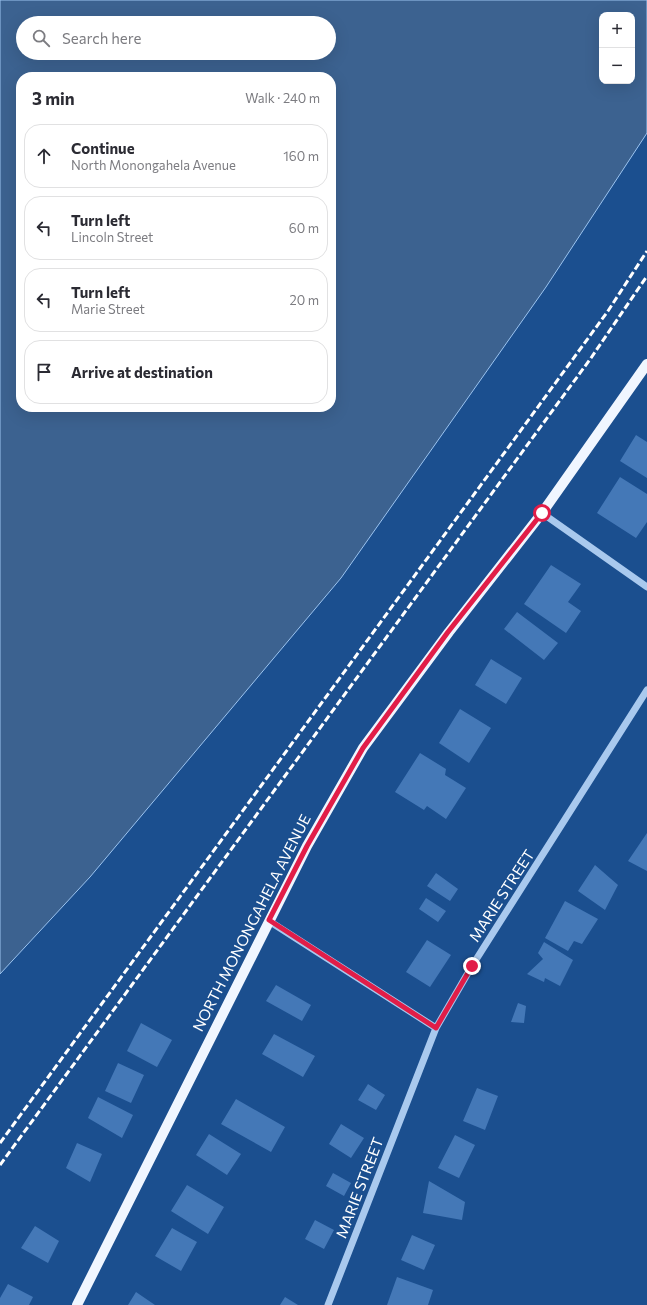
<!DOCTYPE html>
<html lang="en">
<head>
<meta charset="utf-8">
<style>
  :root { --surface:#fff; --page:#f2f2f3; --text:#2b2b33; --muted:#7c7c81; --line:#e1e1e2 }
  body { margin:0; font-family:Commissioner,sans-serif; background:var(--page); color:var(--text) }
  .controls { position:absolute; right:12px; top:12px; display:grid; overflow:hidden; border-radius:8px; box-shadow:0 4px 16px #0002 }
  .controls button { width:36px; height:36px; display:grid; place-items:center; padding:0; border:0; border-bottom:1px solid var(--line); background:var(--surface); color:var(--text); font:20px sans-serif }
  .stop { position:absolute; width:12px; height:12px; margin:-9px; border:3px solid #e11d48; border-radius:50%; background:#fff }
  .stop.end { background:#e11d48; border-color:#fff; box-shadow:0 1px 4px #0008 }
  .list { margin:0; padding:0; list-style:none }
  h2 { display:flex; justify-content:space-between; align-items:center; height:52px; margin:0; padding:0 16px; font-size:17px }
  h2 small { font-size:13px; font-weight:400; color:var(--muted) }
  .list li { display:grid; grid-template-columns:26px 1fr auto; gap:12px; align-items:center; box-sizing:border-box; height:64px; margin:0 8px 8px; padding:0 8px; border:1px solid var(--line); border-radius:16px }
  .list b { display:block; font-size:15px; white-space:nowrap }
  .list p { margin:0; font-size:13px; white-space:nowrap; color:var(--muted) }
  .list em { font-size:13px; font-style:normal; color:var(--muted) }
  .icon { flex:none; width:22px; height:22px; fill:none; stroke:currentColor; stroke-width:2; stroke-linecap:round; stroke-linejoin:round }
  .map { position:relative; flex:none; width:647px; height:1305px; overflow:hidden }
  .search { position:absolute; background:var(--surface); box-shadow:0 4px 16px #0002; left:16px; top:16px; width:320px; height:44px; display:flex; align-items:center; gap:10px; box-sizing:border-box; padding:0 14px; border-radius:22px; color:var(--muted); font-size:15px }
  .panel { position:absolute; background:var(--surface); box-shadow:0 4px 16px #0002; left:16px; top:72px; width:320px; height:340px; border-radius:16px }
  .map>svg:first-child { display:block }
</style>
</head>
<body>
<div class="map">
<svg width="647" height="1305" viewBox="0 0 647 1305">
  <rect width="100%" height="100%" fill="#1b4f8f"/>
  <path fill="#3c6290" stroke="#9cc4f0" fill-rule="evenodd" d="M 0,0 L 647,0 L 647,133 L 546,287 L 341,578 L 90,877 L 0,974 ZM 602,15 L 632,15 L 632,81 L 602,81 ZM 23,23 L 329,23 L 329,53 L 23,53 ZM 21,77 L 331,77 L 331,407 L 21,407 Z"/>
  <path fill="#4478b7" d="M 636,435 L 647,442 L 647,478 L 620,461 Z
    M 620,477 L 647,494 L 647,522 L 636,538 L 597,513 Z
    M 551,565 L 581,584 L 568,602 L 581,611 L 566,633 L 524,604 Z
    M 517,612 L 558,643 L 544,660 L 504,629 Z
    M 491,659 L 522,678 L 506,704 L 475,685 Z
    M 460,709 L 491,728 L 469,763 L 439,743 Z
    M 420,753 L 446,769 L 445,775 L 466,788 L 446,819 L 427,806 L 424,810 L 395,792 Z
    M 647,833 L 647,871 L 628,861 Z
    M 595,865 L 618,885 L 605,910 L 578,891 Z
    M 436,873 L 458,889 L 450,901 L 427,886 Z
    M 426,898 L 446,911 L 438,922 L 419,909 Z
    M 565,901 L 598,919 L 582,944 L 574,941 L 568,951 L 545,938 Z
    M 427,940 L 451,955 L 430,987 L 406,972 Z
    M 544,942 L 573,960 L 560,986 L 545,978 L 544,982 L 527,974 L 543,959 L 538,953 Z
    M 276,985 L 311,1005 L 302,1021 L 266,1001 Z
    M 518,1003 L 526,1006 L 524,1023 L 511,1022 Z
    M 141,1023 L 172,1040 L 157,1067 L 127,1051 Z
    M 274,1034 L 315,1056 L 303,1077 L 262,1054 Z
    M 118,1063 L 144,1075 L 131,1103 L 105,1091 Z
    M 368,1084 L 385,1095 L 376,1110 L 358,1100 Z
    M 477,1088 L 498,1096 L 485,1130 L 463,1121 Z
    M 98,1097 L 133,1115 L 122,1138 L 88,1118 Z
    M 236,1099 L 285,1127 L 271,1152 L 221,1124 Z
    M 341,1124 L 364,1138 L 351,1158 L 329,1144 Z
    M 209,1134 L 241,1154 L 227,1175 L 196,1155 Z
    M 455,1135 L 475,1145 L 459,1178 L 438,1168 Z
    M 77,1143 L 102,1154 L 90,1182 L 66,1168 Z
    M 333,1173 L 351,1183 L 344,1196 L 326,1186 Z
    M 429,1181 L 465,1202 L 462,1220 L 423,1213 Z
    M 187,1185 L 224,1207 L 208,1234 L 171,1211 Z
    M 315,1220 L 334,1230 L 324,1249 L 305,1239 Z
    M 35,1226 L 59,1241 L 48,1263 L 21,1248 Z
    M 172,1228 L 197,1242 L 181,1271 L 155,1256 Z
    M 412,1235 L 435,1245 L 424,1270 L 401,1260 Z
    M 397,1277 L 433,1290 L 428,1305 L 387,1305 Z
    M 8,1284 L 33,1297 L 29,1305 L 0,1305 L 0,1298 Z
    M 136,1292 L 155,1305 L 128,1305 Z
    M 285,1297 L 298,1305 L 280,1305 Z"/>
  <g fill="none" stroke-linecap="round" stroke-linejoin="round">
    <path stroke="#a9c9ee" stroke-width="7" d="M 542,513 L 647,587
      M 269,921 L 436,1028
      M 328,1305 L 436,1028 L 472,966 L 647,690"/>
    <path stroke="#f0f6ff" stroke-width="10" d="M 77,1305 L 307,846 L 363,748 L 449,632 L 542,513 L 647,364"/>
    <path stroke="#fff" stroke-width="3" stroke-dasharray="7 3" stroke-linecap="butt" d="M 0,1143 L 608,311 L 647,251
      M 0,1165 L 591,358 L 647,276"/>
  </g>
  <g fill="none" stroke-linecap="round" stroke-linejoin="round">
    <path stroke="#e11d48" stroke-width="5" d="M 472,966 L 436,1028 L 269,920 L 307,846 L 363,748 L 448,632 L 542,513"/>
  </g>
  <g text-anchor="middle" stroke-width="3" stroke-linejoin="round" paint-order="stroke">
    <g font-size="15" fill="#fff" stroke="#1b4f8f">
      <text transform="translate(502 896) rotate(-57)" y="5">MARIE STREET</text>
      <text transform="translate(252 923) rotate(-63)" y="5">NORTH MONONGAHELA AVENUE</text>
      <text transform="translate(360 1188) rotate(-69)" y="5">MARIE STREET</text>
    </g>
  </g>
</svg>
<div class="controls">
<button>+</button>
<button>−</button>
</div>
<div class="stop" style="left:542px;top:513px"></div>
<div class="stop end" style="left:472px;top:966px"></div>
<div class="search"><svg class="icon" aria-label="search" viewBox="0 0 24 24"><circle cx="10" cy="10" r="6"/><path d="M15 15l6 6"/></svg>Search here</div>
<section class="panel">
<h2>3 min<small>Walk · 240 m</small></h2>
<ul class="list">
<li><svg class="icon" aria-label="ahead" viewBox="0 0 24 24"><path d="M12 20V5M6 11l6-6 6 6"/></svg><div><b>Continue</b><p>North Monongahela Avenue</p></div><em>160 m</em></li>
<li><svg class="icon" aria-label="left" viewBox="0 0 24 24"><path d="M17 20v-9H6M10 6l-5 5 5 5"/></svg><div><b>Turn left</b><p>Lincoln Street</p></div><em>60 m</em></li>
<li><svg class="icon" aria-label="left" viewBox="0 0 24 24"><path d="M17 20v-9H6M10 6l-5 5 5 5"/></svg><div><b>Turn left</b><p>Marie Street</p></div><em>20 m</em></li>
<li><svg class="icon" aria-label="arrive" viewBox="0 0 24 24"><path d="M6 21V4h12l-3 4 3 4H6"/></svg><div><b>Arrive at destination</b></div></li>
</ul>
</section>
</div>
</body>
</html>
